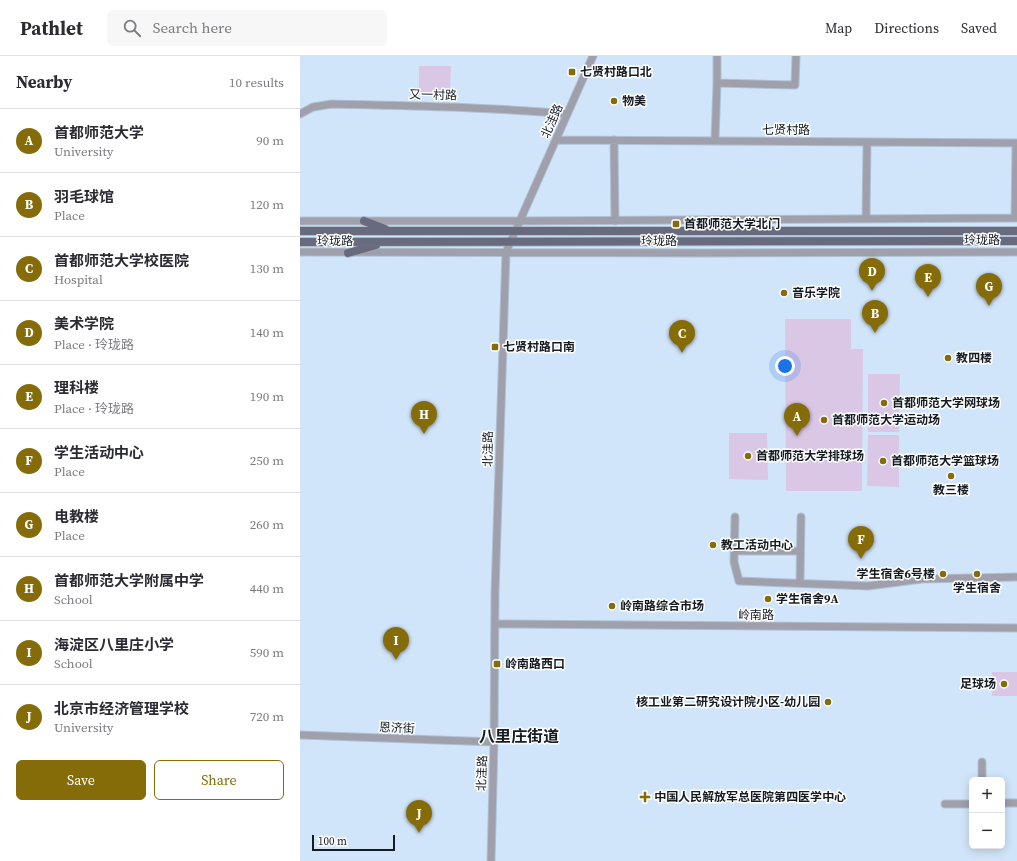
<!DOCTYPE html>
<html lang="en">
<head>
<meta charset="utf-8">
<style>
  :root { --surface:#fff; --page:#f7f7f7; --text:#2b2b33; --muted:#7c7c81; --line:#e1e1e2; --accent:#856c08 }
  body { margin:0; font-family:"Source Serif 4","Noto Sans SC",serif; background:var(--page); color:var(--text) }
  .controls { position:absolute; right:12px; bottom:12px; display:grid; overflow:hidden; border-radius:6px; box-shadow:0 2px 10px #0003 }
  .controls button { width:36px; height:36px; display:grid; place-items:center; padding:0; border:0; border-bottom:1px solid var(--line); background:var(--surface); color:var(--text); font:20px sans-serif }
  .scale { position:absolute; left:12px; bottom:10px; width:83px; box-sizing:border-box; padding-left:4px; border:2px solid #141b22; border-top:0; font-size:11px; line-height:14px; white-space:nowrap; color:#141b22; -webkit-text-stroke:3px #fff; paint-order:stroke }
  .you { position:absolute; left:485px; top:310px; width:14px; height:14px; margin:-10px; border:3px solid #fff; border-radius:50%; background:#1a73e8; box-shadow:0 0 0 6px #1a73e833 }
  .badge { display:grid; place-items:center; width:26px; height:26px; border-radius:50%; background:var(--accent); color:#fff; font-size:13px; font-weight:700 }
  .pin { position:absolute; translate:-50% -33px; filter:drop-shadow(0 1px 2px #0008) }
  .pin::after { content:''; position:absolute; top:21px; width:14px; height:12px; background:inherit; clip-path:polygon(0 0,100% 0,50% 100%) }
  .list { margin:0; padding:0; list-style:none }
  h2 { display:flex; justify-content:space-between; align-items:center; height:52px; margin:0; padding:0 16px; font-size:17px }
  h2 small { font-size:13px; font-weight:400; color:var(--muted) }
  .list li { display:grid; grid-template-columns:26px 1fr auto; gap:12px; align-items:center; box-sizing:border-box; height:64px; padding:0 16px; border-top:1px solid var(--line) }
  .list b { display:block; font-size:15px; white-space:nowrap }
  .list p { margin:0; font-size:13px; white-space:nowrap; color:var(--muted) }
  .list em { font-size:13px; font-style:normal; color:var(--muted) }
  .actions { display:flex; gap:8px; padding:12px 16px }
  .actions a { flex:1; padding:9px 0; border:1px solid var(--accent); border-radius:6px; text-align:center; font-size:14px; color:var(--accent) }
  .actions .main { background:var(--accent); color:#fff }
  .icon { flex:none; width:22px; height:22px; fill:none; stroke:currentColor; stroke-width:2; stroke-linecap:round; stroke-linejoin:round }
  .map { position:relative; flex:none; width:717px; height:805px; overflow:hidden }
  header { display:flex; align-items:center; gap:24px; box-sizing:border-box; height:56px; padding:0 20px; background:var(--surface); border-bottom:1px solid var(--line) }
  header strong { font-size:19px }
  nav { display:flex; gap:22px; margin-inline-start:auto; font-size:14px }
  .search { width:280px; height:36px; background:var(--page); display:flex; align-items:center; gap:10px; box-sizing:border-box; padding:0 14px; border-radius:6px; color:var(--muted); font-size:15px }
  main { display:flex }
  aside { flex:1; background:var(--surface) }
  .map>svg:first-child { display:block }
</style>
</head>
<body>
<header>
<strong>Pathlet</strong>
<div class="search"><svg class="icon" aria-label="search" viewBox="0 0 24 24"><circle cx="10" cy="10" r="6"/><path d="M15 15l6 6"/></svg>Search here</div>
<nav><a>Map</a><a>Directions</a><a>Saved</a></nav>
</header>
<main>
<aside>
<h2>Nearby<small>10 results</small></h2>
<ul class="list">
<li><span class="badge">A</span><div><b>首都师范大学</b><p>University</p></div><em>90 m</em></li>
<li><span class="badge">B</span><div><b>羽毛球馆</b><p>Place</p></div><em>120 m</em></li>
<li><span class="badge">C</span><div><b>首都师范大学校医院</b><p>Hospital</p></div><em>130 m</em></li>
<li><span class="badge">D</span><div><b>美术学院</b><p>Place · 玲珑路</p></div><em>140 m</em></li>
<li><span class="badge">E</span><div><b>理科楼</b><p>Place · 玲珑路</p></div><em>190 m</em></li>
<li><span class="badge">F</span><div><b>学生活动中心</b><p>Place</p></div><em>250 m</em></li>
<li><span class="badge">G</span><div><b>电教楼</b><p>Place</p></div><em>260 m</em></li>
<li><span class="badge">H</span><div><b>首都师范大学附属中学</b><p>School</p></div><em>440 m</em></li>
<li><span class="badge">I</span><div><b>海淀区八里庄小学</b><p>School</p></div><em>590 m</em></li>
<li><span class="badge">J</span><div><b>北京市经济管理学校</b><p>University</p></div><em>720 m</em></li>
</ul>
<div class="actions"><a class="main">Save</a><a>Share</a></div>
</aside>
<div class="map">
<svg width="717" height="805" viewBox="0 0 717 805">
  <rect width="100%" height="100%" fill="#d1e5fa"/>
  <path fill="#dac7e6" d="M 119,10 L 151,10 L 150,37 L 119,37 Z
    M 485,263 L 551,263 L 551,293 L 563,293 L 562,435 L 486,435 Z
    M 568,318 L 600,318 L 599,376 L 568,376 Z
    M 429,377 L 467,377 L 468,424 L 429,423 Z
    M 568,379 L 599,379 L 599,431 L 567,430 Z
    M 692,616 L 717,616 L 717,640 L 692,640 Z"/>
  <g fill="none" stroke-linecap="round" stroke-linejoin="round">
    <g stroke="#afc1d3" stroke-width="9">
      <path id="minor" d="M 417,0 L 417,27 L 495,29 L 496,0
        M 0,58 L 13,51 L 32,48 C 110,50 189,51 267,58
        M 256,84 L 717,87
        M 314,84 L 315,165
        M 415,84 L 417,27
        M 715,162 L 716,87
        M 566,163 L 567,86
        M 0,165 L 219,165 L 717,162
        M 0,196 L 404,197 L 717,196
        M 435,461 L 434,506 L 439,525 L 568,530 L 622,523 L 717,521
        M 434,495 L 500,495
        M 500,527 L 501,461
        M 195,568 L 717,572
        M 0,679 L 194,686
        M 682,706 L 682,724
        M 702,747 L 717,747
        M 645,748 L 672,748
        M 191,805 L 194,686 L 195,537 L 206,196 L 293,0"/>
    </g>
    <g stroke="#afc1d3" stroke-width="10">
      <path id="major" d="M 64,165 L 85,173
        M 0,175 L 717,175
        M 0,186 L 717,185
        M 48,197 L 76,189"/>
    </g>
    <use href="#minor" stroke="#9fa0ab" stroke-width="7"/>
    <use href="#major" stroke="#686a7d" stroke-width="8"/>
  </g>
  <g fill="#856c08" stroke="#fff" stroke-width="1.5">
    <rect x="268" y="12" width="8" height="8" rx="2"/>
    <circle cx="314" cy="45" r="4"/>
    <rect x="372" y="164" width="8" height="8" rx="2"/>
    <circle cx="484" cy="237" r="4"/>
    <rect x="191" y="287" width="8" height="8" rx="2"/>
    <circle cx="648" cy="302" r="4"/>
    <circle cx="584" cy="347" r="4"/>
    <circle cx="524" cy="364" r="4"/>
    <circle cx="448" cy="400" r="4"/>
    <circle cx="583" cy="405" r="4"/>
    <circle cx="651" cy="420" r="4"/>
    <circle cx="413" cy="489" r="4"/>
    <circle cx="643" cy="518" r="4"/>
    <circle cx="677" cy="518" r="4"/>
    <circle cx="468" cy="543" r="4"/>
    <circle cx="312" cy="550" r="4"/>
    <rect x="193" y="604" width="8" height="8" rx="2"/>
    <circle cx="704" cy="628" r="4"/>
    <circle cx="528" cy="646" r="4"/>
    <path d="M343 735h4v4h4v4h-4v4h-4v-4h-4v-4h4z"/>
  </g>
  <g text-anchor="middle" stroke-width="3" stroke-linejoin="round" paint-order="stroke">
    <g font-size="12" font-weight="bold" fill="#141b22" stroke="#fff" text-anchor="start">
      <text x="280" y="20">七贤村路口北</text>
      <text x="322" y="49">物美</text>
      <text x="384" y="172">首都师范大学北门</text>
      <text x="492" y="241">音乐学院</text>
      <text x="203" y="295">七贤村路口南</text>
      <text x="656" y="306">教四楼</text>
      <text x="592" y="351">首都师范大学网球场</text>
      <text x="532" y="368">首都师范大学运动场</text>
      <text x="456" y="404">首都师范大学排球场</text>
      <text x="591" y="409">首都师范大学篮球场</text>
      <text x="651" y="438" text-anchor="middle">教三楼</text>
      <text x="421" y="493">教工活动中心</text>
      <text x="635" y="522" text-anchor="end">学生宿舍6号楼</text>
      <text x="677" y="536" text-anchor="middle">学生宿舍</text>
      <text x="476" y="547">学生宿舍9A</text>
      <text x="320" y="554">岭南路综合市场</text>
      <text x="205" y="612">岭南路西口</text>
      <text x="696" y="632" text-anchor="end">足球场</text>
      <text x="520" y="650" text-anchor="end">核工业第二研究设计院小区-幼儿园</text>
      <text x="354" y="745">中国人民解放军总医院第四医学中心</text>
    </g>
    <g font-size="12" fill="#141b22" stroke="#fff">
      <text transform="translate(133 39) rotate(1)" y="4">又一村路</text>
      <text transform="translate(252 65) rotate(-66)" y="4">北洼路</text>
      <text x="486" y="78">七贤村路</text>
      <text x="682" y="188">玲珑路</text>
      <text transform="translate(35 185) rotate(1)" y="4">玲珑路</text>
      <text x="359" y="189">玲珑路</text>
      <text transform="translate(188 393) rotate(-89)" y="4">北洼路</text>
      <text x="456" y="563">岭南路</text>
      <text transform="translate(97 672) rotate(2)" y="4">恩济街</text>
      <text transform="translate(182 717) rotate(-88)" y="4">北洼路</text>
    </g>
    <g font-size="16" font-weight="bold" fill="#141b22" stroke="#fff">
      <text x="219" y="686">八里庄街道</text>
    </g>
  </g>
</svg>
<div class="controls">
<button>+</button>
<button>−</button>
</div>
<div class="scale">100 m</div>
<div class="you"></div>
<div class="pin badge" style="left:497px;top:380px">A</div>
<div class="pin badge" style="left:575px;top:277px">B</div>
<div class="pin badge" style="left:382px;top:297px">C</div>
<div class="pin badge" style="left:572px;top:235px">D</div>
<div class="pin badge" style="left:628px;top:241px">E</div>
<div class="pin badge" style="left:561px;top:503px">F</div>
<div class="pin badge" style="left:689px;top:250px">G</div>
<div class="pin badge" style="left:124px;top:378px">H</div>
<div class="pin badge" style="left:96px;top:604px">I</div>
<div class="pin badge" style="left:119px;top:777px">J</div>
</div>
</main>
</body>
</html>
